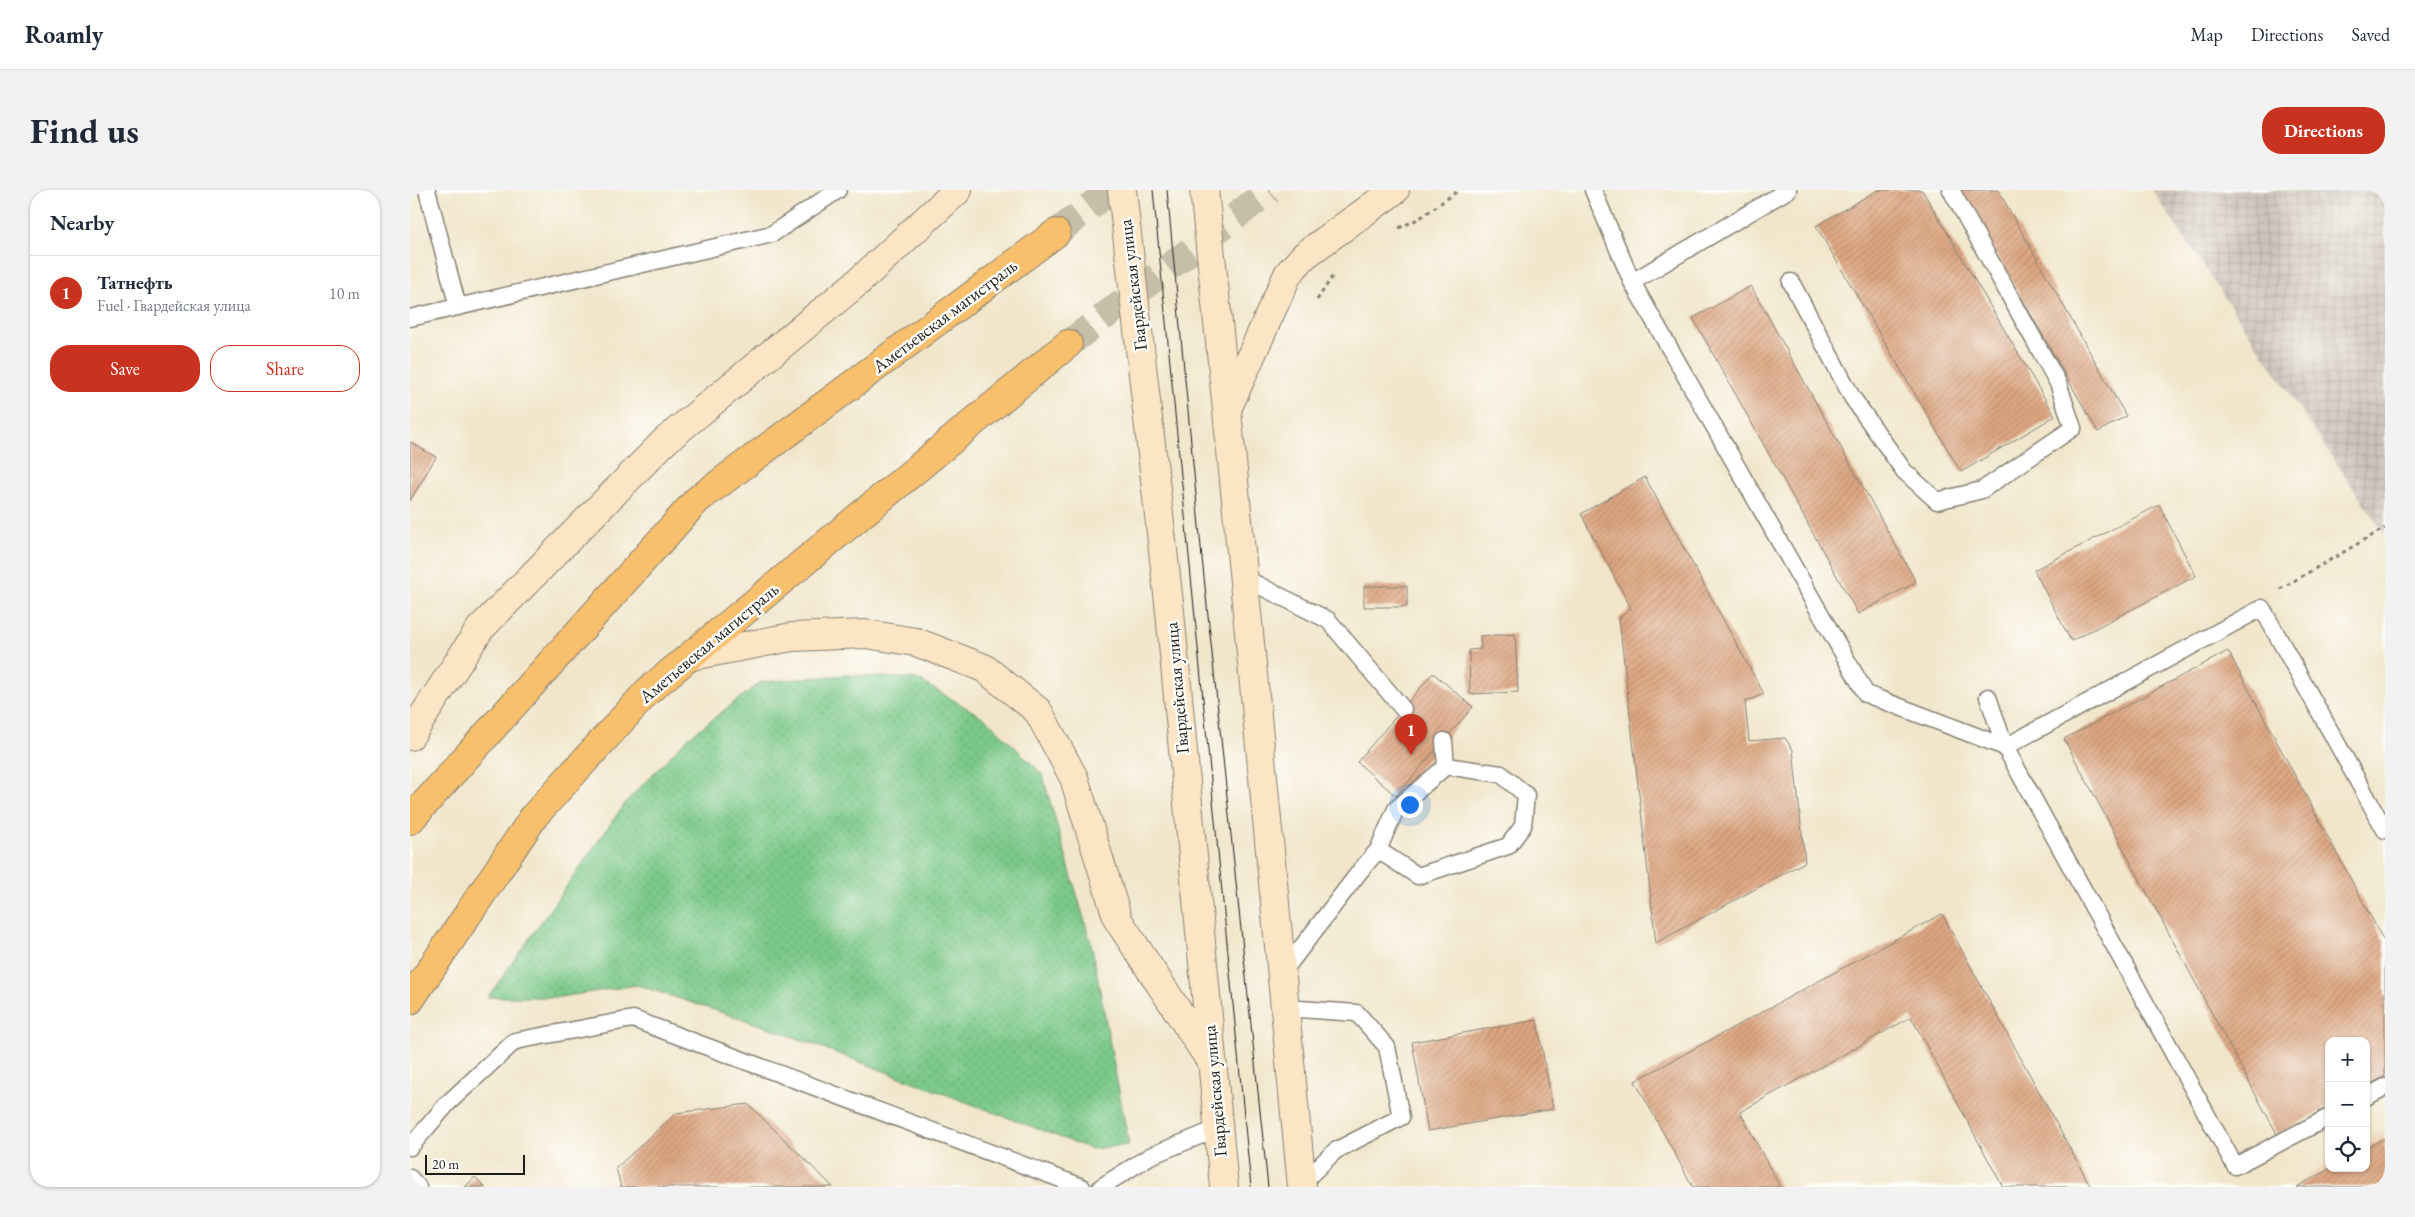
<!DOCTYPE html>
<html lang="en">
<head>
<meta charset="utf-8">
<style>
  :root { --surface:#fff; --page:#f2f2f3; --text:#1f2937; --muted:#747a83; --line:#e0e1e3; --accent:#c8321e }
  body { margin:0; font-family:"EB Garamond",serif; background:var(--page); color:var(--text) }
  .controls { position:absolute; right:15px; bottom:15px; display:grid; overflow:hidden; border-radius:10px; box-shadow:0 1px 4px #0004 }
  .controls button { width:45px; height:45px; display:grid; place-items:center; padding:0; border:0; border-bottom:1px solid var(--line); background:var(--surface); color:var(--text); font:25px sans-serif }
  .scale { position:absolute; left:15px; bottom:12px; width:100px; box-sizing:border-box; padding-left:5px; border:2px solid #1c1c1c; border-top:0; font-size:14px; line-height:18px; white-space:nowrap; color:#1c1c1c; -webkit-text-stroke:4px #fdfcf7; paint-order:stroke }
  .you { position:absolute; left:999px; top:614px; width:18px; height:18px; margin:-12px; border:4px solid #fff; border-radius:50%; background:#1a73e8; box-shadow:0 0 0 8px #1a73e833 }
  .badge { display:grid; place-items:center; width:32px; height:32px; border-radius:50%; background:var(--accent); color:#fff; font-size:16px; font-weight:700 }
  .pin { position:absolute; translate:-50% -41px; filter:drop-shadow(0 1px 2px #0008) }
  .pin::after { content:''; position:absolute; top:26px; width:18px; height:15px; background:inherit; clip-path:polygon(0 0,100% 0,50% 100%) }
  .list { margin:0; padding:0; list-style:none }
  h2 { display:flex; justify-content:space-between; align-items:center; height:65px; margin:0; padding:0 20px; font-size:21px }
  h2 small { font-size:16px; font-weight:400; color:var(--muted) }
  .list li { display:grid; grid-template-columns:32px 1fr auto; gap:15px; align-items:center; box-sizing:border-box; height:75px; padding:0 20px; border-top:1px solid var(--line) }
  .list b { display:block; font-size:19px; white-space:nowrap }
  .list p { margin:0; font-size:16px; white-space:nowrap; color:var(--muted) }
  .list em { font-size:16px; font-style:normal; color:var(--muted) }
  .actions { display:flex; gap:10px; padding:15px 20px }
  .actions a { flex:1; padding:11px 0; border:1px solid var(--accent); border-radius:20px; text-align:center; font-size:18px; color:var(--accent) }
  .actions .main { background:var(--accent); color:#fff }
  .icon { flex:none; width:28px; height:28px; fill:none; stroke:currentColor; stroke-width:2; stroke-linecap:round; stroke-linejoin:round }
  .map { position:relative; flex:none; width:1975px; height:997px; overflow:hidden; border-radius:20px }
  header { display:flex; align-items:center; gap:30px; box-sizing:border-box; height:70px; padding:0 25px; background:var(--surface); border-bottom:1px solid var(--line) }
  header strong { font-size:24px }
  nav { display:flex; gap:28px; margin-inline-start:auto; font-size:18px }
  .intro { display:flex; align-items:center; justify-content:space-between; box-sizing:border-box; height:120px; padding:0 30px }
  h1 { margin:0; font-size:35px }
  .button { padding:12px 22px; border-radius:20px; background:var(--accent); color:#fff; font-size:18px; font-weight:700 }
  main { display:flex; gap:30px; padding:0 30px }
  aside { flex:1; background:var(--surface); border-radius:20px; box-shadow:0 1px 4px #0004 }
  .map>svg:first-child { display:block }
</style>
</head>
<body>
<header>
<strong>Roamly</strong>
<nav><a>Map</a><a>Directions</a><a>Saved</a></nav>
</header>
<div class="intro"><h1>Find us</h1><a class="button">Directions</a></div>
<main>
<aside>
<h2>Nearby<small></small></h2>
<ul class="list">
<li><span class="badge">1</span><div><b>Татнефть</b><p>Fuel · Гвардейская улица</p></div><em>10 m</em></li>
</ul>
<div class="actions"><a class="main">Save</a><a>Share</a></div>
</aside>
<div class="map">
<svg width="1975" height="997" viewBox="0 0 1975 997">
  <defs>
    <pattern id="industrial-grid" width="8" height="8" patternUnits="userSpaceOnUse" patternTransform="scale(1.25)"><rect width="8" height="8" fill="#ccc2b9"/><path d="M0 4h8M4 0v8" fill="none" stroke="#afa69e"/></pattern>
    <pattern id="grass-dots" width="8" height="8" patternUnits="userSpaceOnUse" patternTransform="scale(1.25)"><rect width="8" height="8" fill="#7bc989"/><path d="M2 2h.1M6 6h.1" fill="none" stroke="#6aac76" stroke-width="1.8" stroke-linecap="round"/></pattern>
    <pattern id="building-hatch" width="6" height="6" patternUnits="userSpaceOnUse" patternTransform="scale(1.25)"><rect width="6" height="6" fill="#dca580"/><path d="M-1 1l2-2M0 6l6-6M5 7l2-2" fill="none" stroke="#bc8d6e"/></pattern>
  </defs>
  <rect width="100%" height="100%" fill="#fdfcf7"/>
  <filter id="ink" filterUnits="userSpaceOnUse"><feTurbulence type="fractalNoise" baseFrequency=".02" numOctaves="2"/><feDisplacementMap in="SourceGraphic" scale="10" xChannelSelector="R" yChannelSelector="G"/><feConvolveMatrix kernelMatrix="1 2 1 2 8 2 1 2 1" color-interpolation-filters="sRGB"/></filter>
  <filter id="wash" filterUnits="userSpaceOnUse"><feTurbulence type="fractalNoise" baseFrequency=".0096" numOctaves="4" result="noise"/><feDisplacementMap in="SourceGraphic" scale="20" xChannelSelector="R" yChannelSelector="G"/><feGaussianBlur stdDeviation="1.12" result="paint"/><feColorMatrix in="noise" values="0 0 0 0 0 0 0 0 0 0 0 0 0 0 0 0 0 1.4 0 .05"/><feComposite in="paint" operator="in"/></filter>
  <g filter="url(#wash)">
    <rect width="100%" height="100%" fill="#f1e6cb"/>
    <path fill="#eed7bb" d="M 1975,938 L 1975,997 L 1879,997 L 1919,973 L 1919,978 L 1956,978 L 1956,950 Z"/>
    <path fill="url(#industrial-grid)" d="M 1742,0 L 1975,0 L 1975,345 Z"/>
    <path fill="url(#grass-dots)" stroke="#4c7252" d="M 437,485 L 507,489 L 576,529 L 632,584 L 681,753 L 719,955 L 681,959 L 360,838 L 227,795 L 150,807 L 78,807 L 216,612 L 278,548 L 351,492 Z"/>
    <g id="blocks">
      <path fill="url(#building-hatch)" d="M 1468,0 L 1512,0 L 1645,226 L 1551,282 L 1406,36 Z
        M 1550,0 L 1588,0 L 1716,226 L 1688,242 Z
        M 1341,96 L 1506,392 L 1448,424 L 1283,128 Z
        M 0,252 L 26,267 L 0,311 Z
        M 1235,287 L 1354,504 L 1335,512 L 1339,551 L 1375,548 L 1383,560 L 1395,672 L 1246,753 L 1209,428 L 1221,418 L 1171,324 Z
        M 1749,315 L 1786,386 L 1661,451 L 1624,380 Z
        M 954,396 L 997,396 L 997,417 L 954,417 Z
        M 1105,444 L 1108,502 L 1060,504 L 1059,460 L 1071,459 L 1070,446 Z
        M 1818,461 L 1975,753 L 1975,886 L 1956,897 L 1956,851 L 1919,851 L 1919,917 L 1867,944 L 1654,549 Z
        M 1023,483 L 1063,517 L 986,606 L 947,572 Z
        M 1532,724 L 1681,997 L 1593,997 L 1501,827 L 1330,922 L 1370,997 L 1283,997 L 1225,891 Z
        M 1127,830 L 1143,919 L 1018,941 L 1002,852 Z
        M 338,914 L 423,997 L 211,997 L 206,978 L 266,923 Z
        M 1975,948 L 1975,997 L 1887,997 L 1921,978 L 1956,978 L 1956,958 Z
        M 65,987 L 75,997 L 55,997 Z"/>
    </g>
  </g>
  <g filter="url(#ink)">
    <use href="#blocks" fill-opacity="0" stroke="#868174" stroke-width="1"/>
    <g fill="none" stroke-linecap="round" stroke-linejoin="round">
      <path stroke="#c6bea8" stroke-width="28" stroke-dasharray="28 14" stroke-linecap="butt" d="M 646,43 L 701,0
        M 658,154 L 860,0"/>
      <g stroke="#868174" stroke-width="19">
        <path id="lane" d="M 17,0 L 48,117
          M 1183,0 L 1222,92 L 1456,504 L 1595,557 L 1852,418 L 1975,640
          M 1222,92 L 1378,0
          M 1381,92 L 1442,207 L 1494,281 L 1527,311 L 1572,300 L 1663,238 L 1648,193 L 1541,0
          M 0,128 L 362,44 L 428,0
          M 832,387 L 918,430 L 993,519
          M 1578,507 L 1595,557 L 1825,976 L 1919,927
          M 968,660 L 1008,686 L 1098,656 L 1113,636 L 1116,605 L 1091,584 L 1036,576
          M 872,783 L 950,681 L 968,660 L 986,619 L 1036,576 L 1034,551
          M 875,818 L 947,823 L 977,857 L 991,927 L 925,961 L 892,993
          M 1956,907 L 1975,897
          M 0,957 L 38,913 L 105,851 L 223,829 L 672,997
          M 0,988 L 8,997
          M 691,997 L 740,966 L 809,938"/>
      </g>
      <g stroke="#868174" stroke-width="30">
        <path id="secondary" d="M 712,0 L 760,422 L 814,997
          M 794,0 C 830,332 860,665 892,997
          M 818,217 L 878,84 L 895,65 L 985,0
          M 282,466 L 382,447 L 456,444 L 506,452 L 574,478 L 628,521 L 664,588 L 708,730 L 800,870
          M 0,546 L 70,439 L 255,251 L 448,92 L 548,0"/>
      </g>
      <g stroke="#868174" stroke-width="30">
        <path id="primary" d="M 0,630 L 287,310 L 646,43
          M 0,810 L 125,625 L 239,500 L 658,154"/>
      </g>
      <path stroke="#868174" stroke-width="3" stroke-dasharray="4 4" stroke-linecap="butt" d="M 989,38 L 1010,28 L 1049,0
        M 907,110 L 924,84
        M 1870,399 L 1975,338"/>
      <use href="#lane" stroke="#fff" stroke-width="16"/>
      <use href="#secondary" stroke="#fce5c4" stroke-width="28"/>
      <use href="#primary" stroke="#f8bf6c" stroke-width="28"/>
      <path stroke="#1c1c1c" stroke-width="1" d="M 743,0 L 841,997
        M 757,0 L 792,368 L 858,997"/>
    </g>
  </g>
  <g text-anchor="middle" stroke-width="5" stroke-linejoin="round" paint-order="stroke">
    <g font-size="18" fill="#1c1c1c" stroke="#fdfcf7">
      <text transform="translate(723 95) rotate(-97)" y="6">Гвардейская улица</text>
      <text transform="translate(535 126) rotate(-37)" y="6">Аметьевская магистраль</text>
      <text transform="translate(299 453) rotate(-40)" y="6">Аметьевская магистраль</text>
      <text transform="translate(767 498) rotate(-95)" y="6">Гвардейская улица</text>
      <text transform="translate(805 901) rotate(-95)" y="6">Гвардейская улица</text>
    </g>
  </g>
</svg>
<div class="controls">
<button>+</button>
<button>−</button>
<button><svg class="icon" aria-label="locate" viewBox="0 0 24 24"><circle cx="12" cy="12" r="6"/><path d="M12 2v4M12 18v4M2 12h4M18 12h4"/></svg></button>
</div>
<div class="scale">20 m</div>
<div class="you"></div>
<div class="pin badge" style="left:1001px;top:565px">1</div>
</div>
</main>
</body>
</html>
